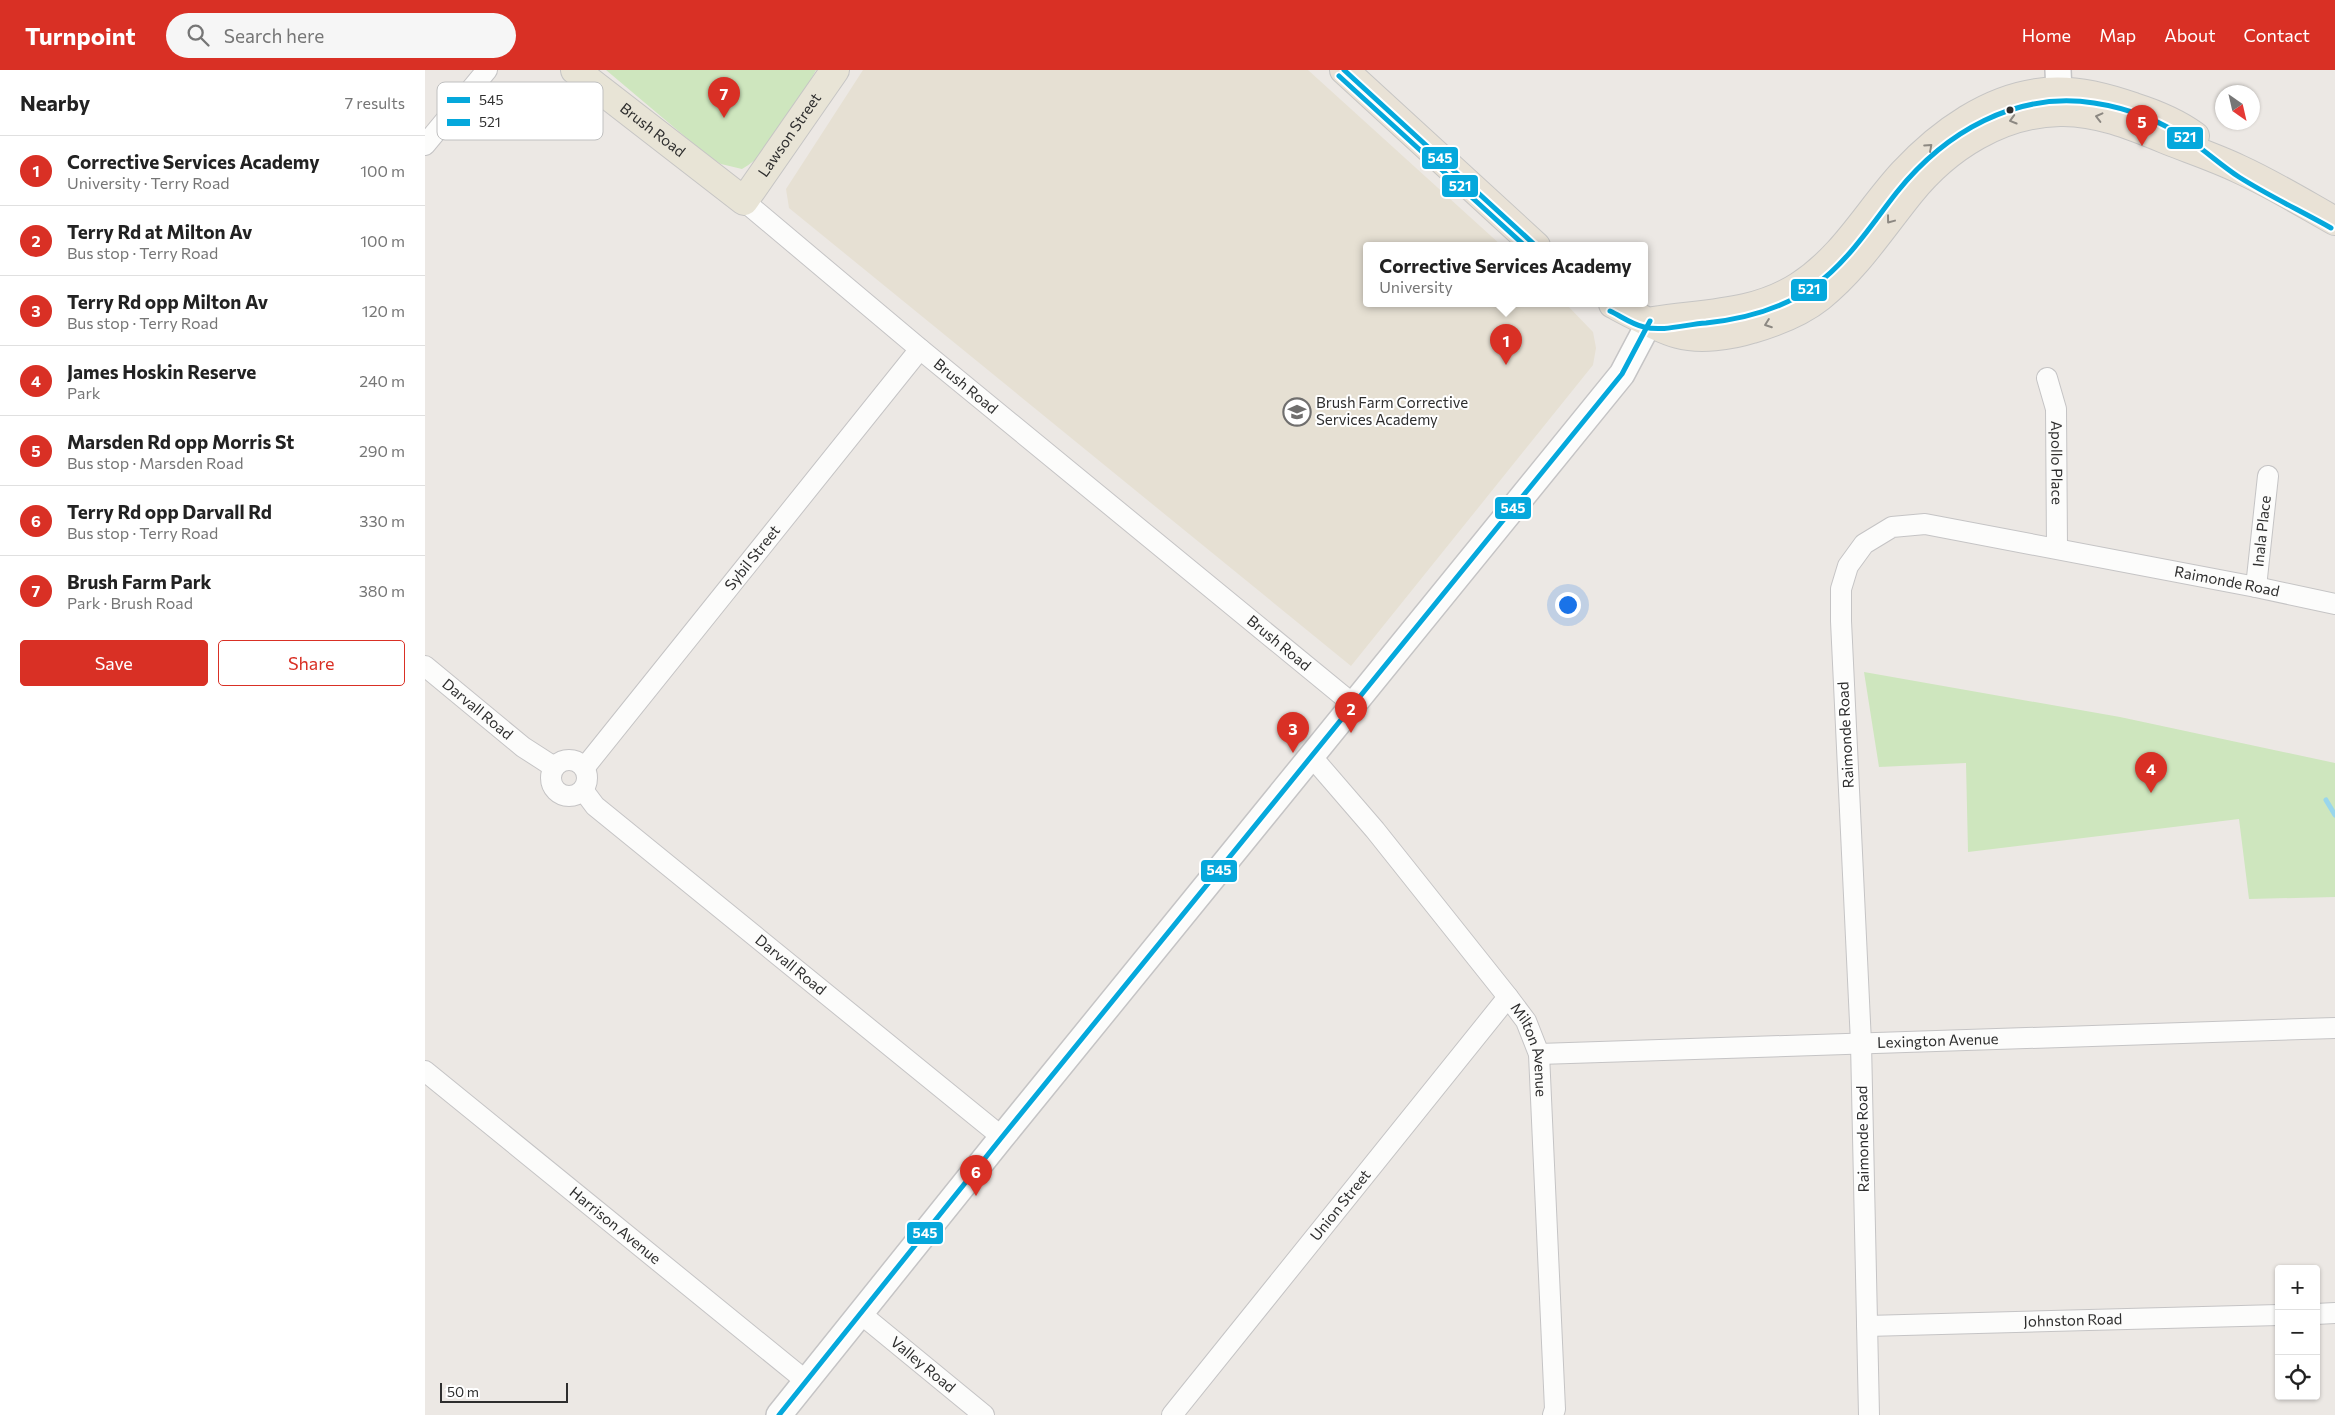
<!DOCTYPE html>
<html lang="en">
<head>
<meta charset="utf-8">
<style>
  :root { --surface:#fff; --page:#f6f6f6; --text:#222; --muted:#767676; --line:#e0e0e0; --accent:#d93025 }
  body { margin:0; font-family:Commissioner,sans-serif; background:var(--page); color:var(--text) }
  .controls { position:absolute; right:15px; bottom:15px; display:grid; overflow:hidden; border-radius:5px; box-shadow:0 1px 4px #0004 }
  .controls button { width:45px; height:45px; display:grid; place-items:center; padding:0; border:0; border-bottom:1px solid var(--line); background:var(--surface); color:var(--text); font:25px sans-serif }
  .compass { position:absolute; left:1790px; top:15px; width:45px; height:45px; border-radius:50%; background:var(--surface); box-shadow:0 1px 4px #0004; rotate:146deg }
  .scale { position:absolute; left:15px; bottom:12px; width:128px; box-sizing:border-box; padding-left:5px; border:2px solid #2e2e2e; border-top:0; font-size:14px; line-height:18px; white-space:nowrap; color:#2e2e2e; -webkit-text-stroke:4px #fff; paint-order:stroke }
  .you { position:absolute; left:1142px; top:534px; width:18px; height:18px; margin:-12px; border:4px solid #fff; border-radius:50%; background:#1a73e8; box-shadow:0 0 0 8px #1a73e833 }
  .badge { display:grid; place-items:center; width:32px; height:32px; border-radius:50%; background:var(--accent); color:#fff; font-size:16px; font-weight:700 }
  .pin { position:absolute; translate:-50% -41px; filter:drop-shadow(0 1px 2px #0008) }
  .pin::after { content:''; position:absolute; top:26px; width:18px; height:15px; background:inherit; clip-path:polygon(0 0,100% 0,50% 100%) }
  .popup { position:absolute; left:938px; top:172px; width:285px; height:65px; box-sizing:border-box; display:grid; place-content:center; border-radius:5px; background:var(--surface); filter:drop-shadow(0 1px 4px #0005); font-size:16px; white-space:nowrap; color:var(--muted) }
  .popup b { font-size:19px; color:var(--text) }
  .popup::after { content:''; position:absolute; left:50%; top:100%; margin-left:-10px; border:10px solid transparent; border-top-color:var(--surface) }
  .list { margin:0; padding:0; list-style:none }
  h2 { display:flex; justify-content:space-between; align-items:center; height:65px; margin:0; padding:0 20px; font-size:21px }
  h2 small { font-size:16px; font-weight:400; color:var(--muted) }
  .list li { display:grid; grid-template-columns:32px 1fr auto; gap:15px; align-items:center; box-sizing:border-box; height:70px; padding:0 20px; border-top:1px solid var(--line) }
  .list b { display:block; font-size:19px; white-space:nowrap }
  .list p { margin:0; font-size:16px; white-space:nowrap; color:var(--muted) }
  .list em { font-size:16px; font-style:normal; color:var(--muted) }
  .actions { display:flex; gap:10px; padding:15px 20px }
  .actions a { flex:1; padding:11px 0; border:1px solid var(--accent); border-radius:5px; text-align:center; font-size:18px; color:var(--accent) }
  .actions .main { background:var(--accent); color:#fff }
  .icon { flex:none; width:28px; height:28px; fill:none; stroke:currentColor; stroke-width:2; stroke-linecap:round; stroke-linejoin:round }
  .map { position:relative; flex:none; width:1910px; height:1345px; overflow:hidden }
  header { display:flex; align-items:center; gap:30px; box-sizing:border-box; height:70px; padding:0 25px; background:var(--accent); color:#fff }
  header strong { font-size:24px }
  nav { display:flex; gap:28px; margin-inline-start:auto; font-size:18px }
  .search { width:350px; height:45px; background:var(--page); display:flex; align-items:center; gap:12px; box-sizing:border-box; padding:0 18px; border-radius:28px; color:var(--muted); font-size:19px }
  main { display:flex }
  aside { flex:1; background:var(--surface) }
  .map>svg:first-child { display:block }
</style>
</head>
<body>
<header>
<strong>Turnpoint</strong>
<div class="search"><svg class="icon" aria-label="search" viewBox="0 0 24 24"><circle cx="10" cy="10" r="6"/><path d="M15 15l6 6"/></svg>Search here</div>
<nav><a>Home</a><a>Map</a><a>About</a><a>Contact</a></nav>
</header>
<main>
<aside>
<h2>Nearby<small>7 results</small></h2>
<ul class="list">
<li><span class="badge">1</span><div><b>Corrective Services Academy</b><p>University · Terry Road</p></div><em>100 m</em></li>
<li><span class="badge">2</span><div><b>Terry Rd at Milton Av</b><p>Bus stop · Terry Road</p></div><em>100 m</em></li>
<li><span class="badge">3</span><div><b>Terry Rd opp Milton Av</b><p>Bus stop · Terry Road</p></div><em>120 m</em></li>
<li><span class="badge">4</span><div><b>James Hoskin Reserve</b><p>Park</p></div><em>240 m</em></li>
<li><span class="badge">5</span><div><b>Marsden Rd opp Morris St</b><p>Bus stop · Marsden Road</p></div><em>290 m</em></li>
<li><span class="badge">6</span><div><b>Terry Rd opp Darvall Rd</b><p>Bus stop · Terry Road</p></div><em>330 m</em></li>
<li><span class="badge">7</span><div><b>Brush Farm Park</b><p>Park · Brush Road</p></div><em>380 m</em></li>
</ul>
<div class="actions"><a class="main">Save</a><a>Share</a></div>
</aside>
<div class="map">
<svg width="1910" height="1345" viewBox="0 0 1910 1345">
  <rect width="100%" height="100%" fill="#ece8e4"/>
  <path fill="#e6e0d3" d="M 438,0 L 883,0 L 1077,176 L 942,176 L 942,234 L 1141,234 L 1168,262 L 1171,278 L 1168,295 L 926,596 L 364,138 L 361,119 Z"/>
  <path fill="#cee6be" d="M 181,0 L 391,0 C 371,36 354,77 317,99 L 296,94 L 283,86 Z
    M 1439,602 L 1695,647 L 1910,693 L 1910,827 L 1824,829 L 1814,749 L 1543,782 L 1541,693 L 1454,697 Z"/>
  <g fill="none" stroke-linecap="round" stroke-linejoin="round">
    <path stroke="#99d6ec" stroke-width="5" d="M 1901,730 L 1910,745"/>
    <g stroke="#c5c4c5" stroke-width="22">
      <g id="minor">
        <path d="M 0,75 L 62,0"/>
        <path id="s1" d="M 319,131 L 495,279 L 929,635"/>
        <path id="s2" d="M 1622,308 L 1631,339 L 1632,478"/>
        <path id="s3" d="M 1831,517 L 1843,406"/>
        <path id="s4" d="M 0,596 L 98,677 L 129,697"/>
        <path id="s5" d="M 887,687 L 950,760 L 1083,927 L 1101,951 L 1114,984 L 1130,1339 L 1128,1345"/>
        <circle cx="144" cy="708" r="18"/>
        <path id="s6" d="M 160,697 L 495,279"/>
        <path id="s7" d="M 158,720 L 170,736 L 577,1067"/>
        <path id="s8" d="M 1114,984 L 1910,958"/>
        <path id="s9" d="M 0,1001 L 381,1311"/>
        <path id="s10" d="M 436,1244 L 559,1345"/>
        <path d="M 1891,1244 L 1910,1243"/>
        <path id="s11" d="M 1442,1256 L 1854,1245"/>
        <path id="s12" d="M 747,1345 L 1083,927"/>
        <path id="s13" d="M 1444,1345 L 1436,973 L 1416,551 L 1416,519 L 1423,496 L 1439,474 L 1467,457 L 1500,454 L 1831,517 L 1910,534"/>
      </g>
    </g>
    <g stroke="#c5c4c5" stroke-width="28">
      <path id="tertiary" d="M 1633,0 L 1634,22
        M 354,1345 L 577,1067 L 1197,304 L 1225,251"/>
    </g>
    <g stroke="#c6c5c4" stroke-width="30">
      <g id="primary">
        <path id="s14" d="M 150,0 L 319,131 L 410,0"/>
      </g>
    </g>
    <g stroke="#c6c5c4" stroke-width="30">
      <path id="trunk" d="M 919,0 L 1111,176
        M 1188,234 C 1205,243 1234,259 1253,264 C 1275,270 1305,266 1327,259 C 1351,252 1375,243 1395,227 C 1431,198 1456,159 1485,123 C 1522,77 1576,43 1635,42 C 1673,41 1710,57 1744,71 C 1767,80 1791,88 1814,99 C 1847,114 1878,133 1910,151
        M 1228,251 C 1279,243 1329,245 1374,216 C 1419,187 1443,141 1478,103 C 1515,63 1565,27 1620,22 C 1650,19 1681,27 1709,37 C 1731,44 1751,52 1770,66"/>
    </g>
    <use href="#minor" stroke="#fcfcfb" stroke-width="20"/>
    <use href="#tertiary" stroke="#fcfcfb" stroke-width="25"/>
    <use href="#primary" stroke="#e8e4d6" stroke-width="28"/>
    <use href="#trunk" stroke="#e9e2d6" stroke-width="28"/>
    <g stroke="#fff" stroke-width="9">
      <path id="bus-1" d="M 919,0 L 1111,176
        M 354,1345 L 577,1067 L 1197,304 L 1225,251"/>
    </g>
    <g stroke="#fff" stroke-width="9">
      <path id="bus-2" d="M 914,6 L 1100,176
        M 1185,241 C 1196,246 1206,254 1219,257 C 1238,262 1262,254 1281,253 C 1319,249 1357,239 1388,217 C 1423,192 1446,155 1472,122 C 1520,62 1591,21 1669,33 C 1703,38 1738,52 1767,72 C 1783,83 1797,96 1814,107 C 1844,126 1876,141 1906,158"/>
    </g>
    <use href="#bus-1" stroke="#05a8dc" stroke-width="5"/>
    <use href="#bus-2" stroke="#05a8dc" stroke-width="5"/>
  </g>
  <defs><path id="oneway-chevron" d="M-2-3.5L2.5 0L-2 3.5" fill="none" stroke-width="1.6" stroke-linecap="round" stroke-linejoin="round" transform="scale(1.25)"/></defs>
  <g stroke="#8c8882">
    <use href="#oneway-chevron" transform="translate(1674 47) rotate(-166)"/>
    <use href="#oneway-chevron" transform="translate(1588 50) rotate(164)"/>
    <use href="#oneway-chevron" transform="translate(1504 77) rotate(-42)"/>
    <use href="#oneway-chevron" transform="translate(1465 150) rotate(127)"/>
    <use href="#oneway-chevron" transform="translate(1343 254) rotate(160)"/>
  </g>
  <defs>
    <g id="school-ring" transform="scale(1.4375)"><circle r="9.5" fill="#fff" stroke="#706f6e" stroke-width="1.5"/><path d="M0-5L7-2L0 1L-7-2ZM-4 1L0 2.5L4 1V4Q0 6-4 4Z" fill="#706f6e"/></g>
  </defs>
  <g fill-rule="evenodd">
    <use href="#school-ring" x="872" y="342"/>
  </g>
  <circle fill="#2e2e2e" stroke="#fff" stroke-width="2" cx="1585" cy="40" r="4.5"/>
  <g text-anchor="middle" stroke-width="4" stroke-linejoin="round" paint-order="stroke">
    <g font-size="15" fill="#2e2e2e" stroke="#fff">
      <text dy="5" stroke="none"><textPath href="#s14" startOffset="98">Brush Road</textPath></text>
      <text dy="5" stroke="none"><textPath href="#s14" startOffset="294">Lawson Street</textPath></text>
      <text dy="5" stroke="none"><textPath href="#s1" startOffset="289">Brush Road</textPath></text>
      <text dy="5" stroke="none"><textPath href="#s2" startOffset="86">Apollo Place</textPath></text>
      <text dy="5" stroke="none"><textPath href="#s3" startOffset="56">Inala Place</textPath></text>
      <text dy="5" stroke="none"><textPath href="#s6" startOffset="268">Sybil Street</textPath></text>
      <text dy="5" stroke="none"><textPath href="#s13" startOffset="1251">Raimonde Road</textPath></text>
      <text dy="5" stroke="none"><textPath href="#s1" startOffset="694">Brush Road</textPath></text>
      <text dy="5" stroke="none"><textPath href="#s4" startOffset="68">Darvall Road</textPath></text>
      <text transform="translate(1421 665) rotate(-93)" y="5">Raimonde Road</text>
      <text dy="5" stroke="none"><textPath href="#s7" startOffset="272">Darvall Road</textPath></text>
      <text dy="5" stroke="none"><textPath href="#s8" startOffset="399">Lexington Avenue</textPath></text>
      <text dy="5" stroke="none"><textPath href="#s5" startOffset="369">Milton Avenue</textPath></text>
      <text transform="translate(1438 1069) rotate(-91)" y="5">Raimonde Road</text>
      <text dy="5" stroke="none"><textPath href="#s12" startOffset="269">Union Street</textPath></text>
      <text dy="5" stroke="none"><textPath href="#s9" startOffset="245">Harrison Avenue</textPath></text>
      <text dy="5" stroke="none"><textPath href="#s11" startOffset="206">Johnston Road</textPath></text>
      <text dy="5" stroke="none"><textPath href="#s10" startOffset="80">Valley Road</textPath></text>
    </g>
    <g font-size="15" fill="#2e2e2e" stroke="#fff" text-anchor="start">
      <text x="891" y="338">Brush Farm Corrective<tspan x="891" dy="17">Services Academy</tspan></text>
    </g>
  </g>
  <rect x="12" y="12" width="166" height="58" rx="8" fill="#fff" stroke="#c0c0c0" stroke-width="1"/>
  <rect x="22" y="27" width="23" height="6" fill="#05a8dc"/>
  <rect x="22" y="49" width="23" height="7" fill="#05a8dc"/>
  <g font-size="14" fill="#2e2e2e">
    <text x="54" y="35">545</text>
    <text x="54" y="57">521</text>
  </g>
  <g stroke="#fff" stroke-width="2">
    <rect x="1741" y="56" width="38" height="24" rx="5" fill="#05a8dc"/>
    <rect x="996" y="76" width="38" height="24" rx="5" fill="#05a8dc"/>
    <rect x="1016" y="104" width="38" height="24" rx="5" fill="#05a8dc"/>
    <rect x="1365" y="208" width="38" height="24" rx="5" fill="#05a8dc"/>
    <rect x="1069" y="426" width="38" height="24" rx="5" fill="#05a8dc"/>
    <rect x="775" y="789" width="38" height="24" rx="5" fill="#05a8dc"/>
    <rect x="481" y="1151" width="38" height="24" rx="5" fill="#05a8dc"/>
  </g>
  <g font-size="14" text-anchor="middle" font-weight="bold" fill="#fff">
    <text x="1760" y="72">521</text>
    <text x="1015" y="93">545</text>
    <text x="1035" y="121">521</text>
    <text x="1384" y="224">521</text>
    <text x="1088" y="443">545</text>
    <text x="794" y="805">545</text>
    <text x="500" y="1168">545</text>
  </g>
</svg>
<div class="controls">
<button>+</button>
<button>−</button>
<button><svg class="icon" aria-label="locate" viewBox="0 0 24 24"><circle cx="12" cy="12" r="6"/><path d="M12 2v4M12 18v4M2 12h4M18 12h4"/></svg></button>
</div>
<svg class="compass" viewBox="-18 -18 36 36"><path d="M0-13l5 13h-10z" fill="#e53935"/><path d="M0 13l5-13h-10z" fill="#767676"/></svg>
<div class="scale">50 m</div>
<div class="you"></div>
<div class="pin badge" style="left:1081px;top:295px">1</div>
<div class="popup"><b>Corrective Services Academy</b>University</div>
<div class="pin badge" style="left:926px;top:663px">2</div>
<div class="pin badge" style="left:868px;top:683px">3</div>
<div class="pin badge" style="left:1726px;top:723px">4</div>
<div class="pin badge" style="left:1717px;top:76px">5</div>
<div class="pin badge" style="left:551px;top:1126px">6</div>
<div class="pin badge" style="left:299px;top:48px">7</div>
</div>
</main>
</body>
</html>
